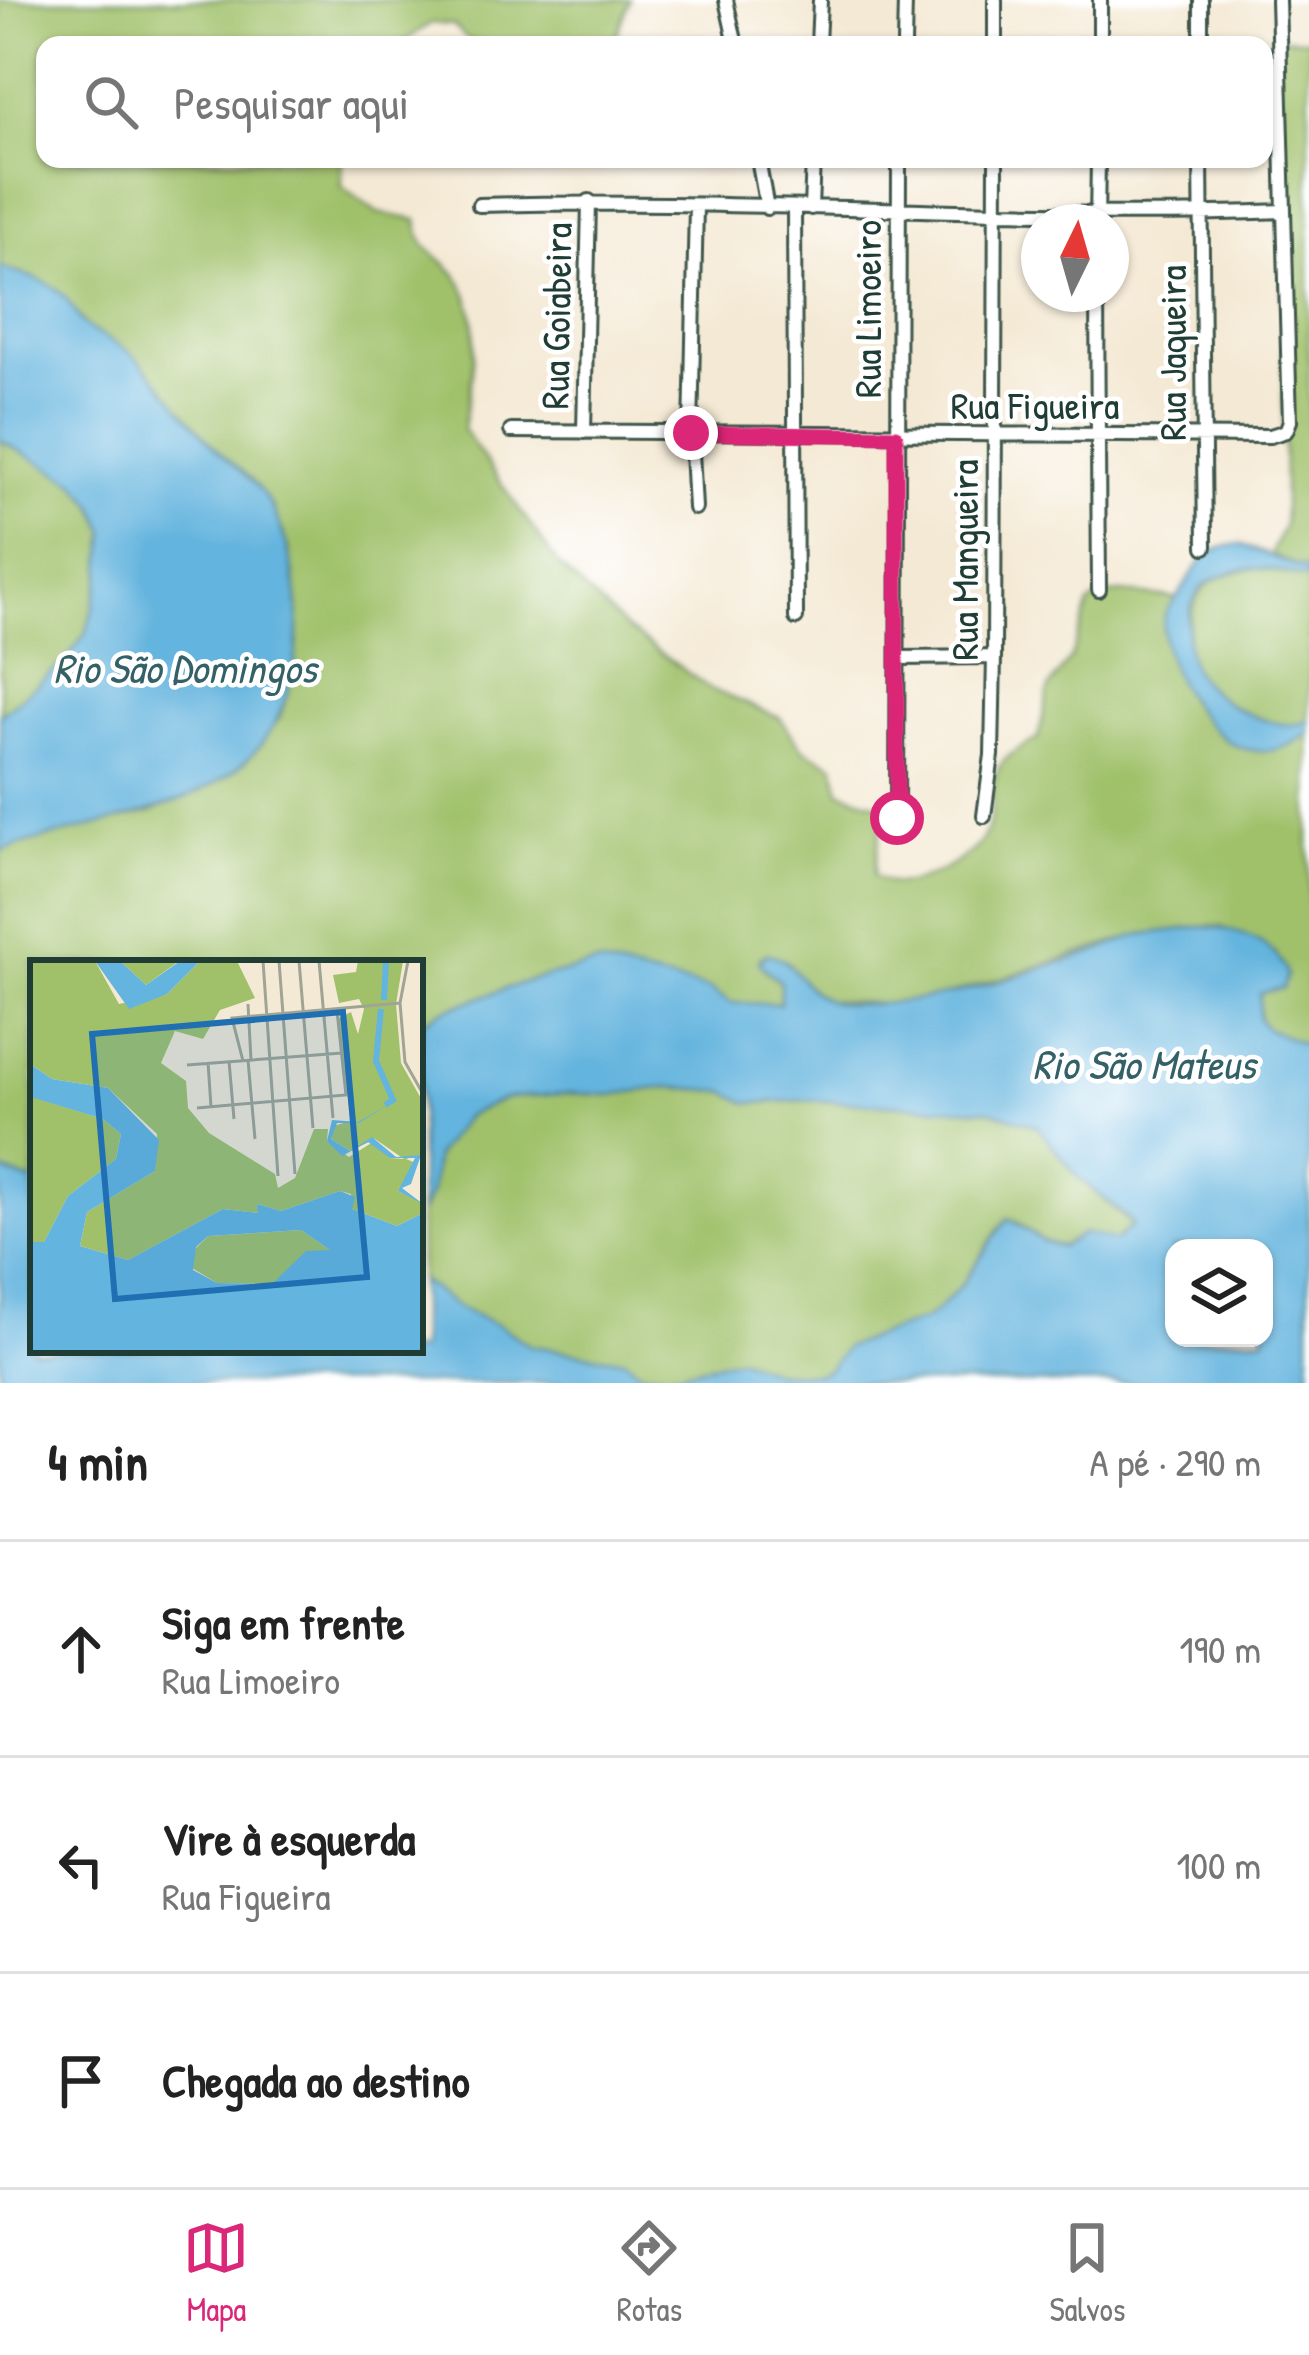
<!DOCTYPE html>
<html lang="pt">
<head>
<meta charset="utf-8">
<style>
  :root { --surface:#fff; --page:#f6f6f6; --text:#222; --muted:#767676; --line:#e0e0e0; --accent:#db2777 }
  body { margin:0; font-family:"Patrick Hand",sans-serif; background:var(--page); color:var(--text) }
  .controls { position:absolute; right:36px; bottom:36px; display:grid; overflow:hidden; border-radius:24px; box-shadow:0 3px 9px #0004 }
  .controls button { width:108px; height:108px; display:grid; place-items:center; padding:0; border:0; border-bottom:3px solid var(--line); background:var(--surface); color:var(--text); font:60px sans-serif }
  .compass { position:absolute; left:1021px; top:204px; width:108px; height:108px; border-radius:50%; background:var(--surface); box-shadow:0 3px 9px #0004; rotate:5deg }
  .stop { position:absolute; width:36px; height:36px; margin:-27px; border:9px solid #db2777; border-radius:50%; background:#fff }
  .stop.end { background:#db2777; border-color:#fff; box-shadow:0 3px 12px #0008 }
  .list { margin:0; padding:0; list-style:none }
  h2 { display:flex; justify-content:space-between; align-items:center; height:156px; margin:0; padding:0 48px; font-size:51px }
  h2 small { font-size:39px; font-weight:400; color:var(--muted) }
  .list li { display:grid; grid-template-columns:78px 1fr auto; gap:36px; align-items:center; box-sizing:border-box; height:216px; padding:0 48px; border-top:3px solid var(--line) }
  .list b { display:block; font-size:45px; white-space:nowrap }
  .list p { margin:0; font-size:39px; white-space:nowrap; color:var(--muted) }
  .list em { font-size:39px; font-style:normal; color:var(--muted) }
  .icon { flex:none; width:66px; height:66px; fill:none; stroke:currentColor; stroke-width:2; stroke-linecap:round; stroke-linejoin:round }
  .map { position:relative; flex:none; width:1309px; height:1383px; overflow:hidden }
  .search { position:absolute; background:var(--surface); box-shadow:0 3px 9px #0004; left:36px; right:36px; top:36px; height:132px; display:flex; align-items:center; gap:30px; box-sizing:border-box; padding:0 42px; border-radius:24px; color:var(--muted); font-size:45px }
  .sheet { height:804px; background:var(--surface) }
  nav { display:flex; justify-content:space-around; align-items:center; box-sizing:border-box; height:168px; border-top:3px solid var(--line); background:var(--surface); font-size:33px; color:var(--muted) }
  nav a { display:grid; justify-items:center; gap:6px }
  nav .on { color:var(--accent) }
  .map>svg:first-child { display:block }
</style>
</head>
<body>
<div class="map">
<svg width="1309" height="1383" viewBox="0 0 1309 1383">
  <rect width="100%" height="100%" fill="#fff"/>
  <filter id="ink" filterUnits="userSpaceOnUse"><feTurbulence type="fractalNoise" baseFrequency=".00833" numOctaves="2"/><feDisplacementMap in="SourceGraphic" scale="24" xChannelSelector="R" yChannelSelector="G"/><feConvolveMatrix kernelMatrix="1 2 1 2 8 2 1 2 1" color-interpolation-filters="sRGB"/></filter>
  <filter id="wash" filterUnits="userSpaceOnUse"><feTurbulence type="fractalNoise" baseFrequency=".004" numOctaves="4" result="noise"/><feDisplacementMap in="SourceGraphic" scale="48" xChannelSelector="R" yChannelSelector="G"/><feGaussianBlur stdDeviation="2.7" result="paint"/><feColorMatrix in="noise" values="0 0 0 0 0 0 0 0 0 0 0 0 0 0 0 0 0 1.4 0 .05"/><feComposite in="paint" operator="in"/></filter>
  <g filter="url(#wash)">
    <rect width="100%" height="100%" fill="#f4e9d4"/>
    <path fill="#a0c16a" stroke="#607f4f" stroke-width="3" d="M 0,0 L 630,0 L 613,45 L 492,45 L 469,40 L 453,25 L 431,23 L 399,45 L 45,45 L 45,159 L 342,159 L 342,187 L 378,213 L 417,220 C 421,257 442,253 459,279 C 487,319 470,385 463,429 L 560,567 L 627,629 L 710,689 L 780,718 L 803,749 L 834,765 L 840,791 L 884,806 L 874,875 C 879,878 885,882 891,883 C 914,889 970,860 982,840 C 1008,796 968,770 1038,739 L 1049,688 L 1071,657 L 1089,604 L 1102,595 L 1122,593 L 1178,598 L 1165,615 L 1188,700 L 1216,731 L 1237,746 L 1293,744 L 1309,733 L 1309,1046 L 1267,1029 L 1259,1019 L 1260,993 L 1283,988 L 1276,953 L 1222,927 L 1211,926 L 1141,934 L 950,994 L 898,1005 L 825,1000 L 806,988 L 788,962 L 765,954 L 759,958 L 764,969 L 780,982 L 780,1004 L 731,1003 L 709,989 L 598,964 L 528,981 L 441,1011 L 420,1024 L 420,963 L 33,963 L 33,1182 L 0,1170 L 0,851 L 60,831 L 151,812 L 239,767 L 280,718 L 295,663 L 289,547 L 273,508 L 250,478 L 217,450 L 134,356 L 87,327 L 57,289 L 0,267 Z
      M 1272,38 L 1309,39 L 1309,571 L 1271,554 L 1284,524 L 1282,223 Z
      M 0,440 L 75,482 L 94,505 L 106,531 L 101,576 L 87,631 L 66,661 L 0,715 Z
      M 1255,568 L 1309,578 L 1309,719 C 1278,742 1206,697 1192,667 C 1185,652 1187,637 1190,621 C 1198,580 1217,576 1255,568 Z
      M 668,1087 L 724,1091 L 748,1103 L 810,1100 L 991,1110 L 1037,1126 L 1079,1178 L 1132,1225 L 1115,1241 C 1093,1233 1077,1248 1056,1245 C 1040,1243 1026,1228 1013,1219 L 1003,1223 L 962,1284 L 938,1310 L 926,1319 L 861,1341 L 828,1370 L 818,1374 L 777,1372 L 738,1358 L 681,1372 L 642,1373 L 562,1350 L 531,1346 L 500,1326 L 458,1308 L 420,1280 L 420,1214 L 431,1192 L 435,1157 L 466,1116 L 507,1098 L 571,1093 L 610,1095 Z"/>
    <path fill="#63b4de" stroke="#417889" stroke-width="3" fill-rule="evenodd" d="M 0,267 C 18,274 45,279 59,291 C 71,301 75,317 87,327 C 101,338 120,343 134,356 C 163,382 186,417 213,445 C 233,467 261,483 274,512 C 311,589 310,707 240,766 C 182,815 73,827 0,851 L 0,715 L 66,661 L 87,631 L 101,576 L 106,531 L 94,505 L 75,482 L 0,440 Z
      M 1240,544 L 1309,571 L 1309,578 C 1292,575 1272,568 1254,568 C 1238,569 1214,576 1202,587 C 1184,605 1182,655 1197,675 C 1214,698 1238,712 1265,720 C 1280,724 1296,729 1309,719 L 1309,733 C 1287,749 1266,756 1239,747 C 1202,734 1153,656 1165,616 C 1168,606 1180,595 1185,585 C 1201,559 1209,547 1240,544 Z
      M 1199,927 C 1232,926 1278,942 1287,975 L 1283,988 L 1260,993 L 1259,1019 L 1267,1029 L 1309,1046 L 1309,1383 L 0,1383 L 0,1170 L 33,1182 L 33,1350 L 420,1350 L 420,1280 L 458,1308 L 500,1326 L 531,1346 L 626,1360 L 642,1373 L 681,1372 L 738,1358 L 777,1372 L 817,1374 L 828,1370 L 846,1347 L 926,1319 L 938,1310 L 962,1284 L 1008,1218 L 1042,1241 L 1061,1247 L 1084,1233 L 1115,1241 L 1132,1226 L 1131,1221 L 1079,1178 L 1037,1126 L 991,1110 L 810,1100 L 748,1103 L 724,1091 L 668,1087 L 610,1095 L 571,1093 L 507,1098 L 466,1116 L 435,1157 L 431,1192 L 420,1214 L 420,1024 L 441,1011 L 528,981 L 598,964 L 709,989 L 731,1003 L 780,1004 L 780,982 L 759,963 L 765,954 C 800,955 798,1002 848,1004 C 934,1007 1019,976 1100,950 C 1115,945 1129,936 1144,934 C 1162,931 1181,930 1199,927 ZM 1174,1248 L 1264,1248 L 1264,1338 L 1174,1338 Z"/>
  </g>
  <g filter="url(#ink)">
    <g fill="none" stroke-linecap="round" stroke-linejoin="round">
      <g stroke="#3f574c" stroke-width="18">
        <path id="street" d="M 726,0 L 736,45
          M 995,0 L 995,45
          M 1201,0 L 1201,45
          M 818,45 L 820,0
          M 904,45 L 905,0
          M 1100,45 L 1100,0
          M 758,159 L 767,208
          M 1201,159 L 1205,547
          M 479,205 C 747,197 1016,222 1284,211
          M 811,208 L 813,159
          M 794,209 L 796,618
          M 1097,222 L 1098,159
          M 1097,294 L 1099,590
          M 511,431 L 1270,436 L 1286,431 L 1290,421 L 1278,0
          M 584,432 L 589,201
          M 695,508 L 691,433 L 696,206
          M 899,658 L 994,657
          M 984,816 L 992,755 L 994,657 L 996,159
          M 897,818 L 899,159"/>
      </g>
      <use href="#street" stroke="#fff" stroke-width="12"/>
    </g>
  </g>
  <g fill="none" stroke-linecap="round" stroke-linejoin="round" filter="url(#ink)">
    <path stroke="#db2777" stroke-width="15" d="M 691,433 L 896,436 L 897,818"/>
  </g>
  <g text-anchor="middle" stroke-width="9" stroke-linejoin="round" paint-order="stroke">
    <g font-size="39" fill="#1f3d34" stroke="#fff">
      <text transform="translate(867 309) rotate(-90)" y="14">Rua Limoeiro</text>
      <text transform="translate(556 316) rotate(-89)" y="14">Rua Goiabeira</text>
      <text transform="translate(1172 353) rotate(-90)" y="14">Rua Jaqueira</text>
      <text x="1035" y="419">Rua Figueira</text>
      <text transform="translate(964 560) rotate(-90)" y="14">Rua Mangueira</text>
    </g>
    <g font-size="42" font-style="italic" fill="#336167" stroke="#fff">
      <text x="185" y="683">Rio São Domingos</text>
      <text x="1144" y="1079">Rio São Mateus</text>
    </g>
  </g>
  <g transform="translate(30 960)">
    <rect width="393" height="393" fill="#f4e9d4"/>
    <path d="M 0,1 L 65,1 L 89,44 L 137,34 L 170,1 L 207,1 L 225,38 L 190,50 L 173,79 L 145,71 L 131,103 L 156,121 L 158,148 L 179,173 L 245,214 L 248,228 L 265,218 L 284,169 L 298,169 L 297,181 L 319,197 L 343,182 L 360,198 L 374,199 L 345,179 L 320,191 L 301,179 L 303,166 L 321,161 L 307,59 L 321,52 L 328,74 L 334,49 L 329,39 L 309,43 L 303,15 L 326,12 L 328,1 L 373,1 L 366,44 L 371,103 L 393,142 L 393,163 L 391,195 L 376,199 L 386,203 L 368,231 L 393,243 L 393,253 L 367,266 L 322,249 L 321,234 L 310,231 L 251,251 L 227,244 L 229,253 L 193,249 L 98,300 L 50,286 L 57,252 L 125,211 L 127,174 L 78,128 L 22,119 L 0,104 ZM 90,1 L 149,1 L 116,25 ZM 0,136 L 73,159 L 91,174 L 86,199 L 38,236 L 14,282 L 0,282 ZM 271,270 L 300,290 L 242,324 L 187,323 L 162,308 L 165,289 L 178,276 Z" fill="#a0c16a"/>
    <path d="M 65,1 L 90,1 L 116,25 L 150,1 L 170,1 L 137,34 L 99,49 ZM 0,104 L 22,119 L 78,128 L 129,180 L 125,211 L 57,252 L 50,286 L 98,300 L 193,249 L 228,253 L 227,244 L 251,251 L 310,231 L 325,237 L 322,249 L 367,266 L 393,253 L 393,392 L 0,392 L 0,282 L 14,282 L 38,236 L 86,199 L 91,174 L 73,159 L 1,137 ZM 271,270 L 300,290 L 276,291 L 242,324 L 187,323 L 163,310 L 166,287 L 178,276 ZM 359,144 L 329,163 L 307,163 L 301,179 L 320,191 L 342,177 L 366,197 L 391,195 L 381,224 L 372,228 L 393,244 L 368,231 L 385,198 L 360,198 L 338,182 L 312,196 L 297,181 L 302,160 L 328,162 Z" fill="#63b4de" fill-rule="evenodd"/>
    <path fill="none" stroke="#63b4de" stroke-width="6" d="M 354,40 L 356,1M 351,49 L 346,101 L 363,140 L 355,145"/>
    <path fill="none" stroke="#9fa494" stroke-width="3" d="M 233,1 L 248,216M 249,1 L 265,214M 269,1 L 283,168M 277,1 L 316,1M 289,1 L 303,158M 378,1 L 370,43 L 375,102 L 393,134M 218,44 L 221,100M 218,100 L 225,179M 199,101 L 204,159M 213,101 L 202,58 L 370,43M 178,102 L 181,147M 157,105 L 312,93M 167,148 L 316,135 L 307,51"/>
    <path fill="#1f6fb2" fill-opacity="0.15" stroke="#1f6fb2" stroke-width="6" d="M 313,52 L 337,317 L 85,339 L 62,74 Z"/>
    <rect width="393" height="393" fill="none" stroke="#1f3d34" stroke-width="6"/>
  </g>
</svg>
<div class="controls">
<button><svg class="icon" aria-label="layers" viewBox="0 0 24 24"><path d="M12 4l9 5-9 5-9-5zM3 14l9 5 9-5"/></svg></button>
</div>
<svg class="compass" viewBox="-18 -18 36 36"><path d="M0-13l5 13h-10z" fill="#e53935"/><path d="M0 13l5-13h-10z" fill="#767676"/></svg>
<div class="stop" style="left:897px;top:818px"></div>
<div class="stop end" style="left:691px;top:433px"></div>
<div class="search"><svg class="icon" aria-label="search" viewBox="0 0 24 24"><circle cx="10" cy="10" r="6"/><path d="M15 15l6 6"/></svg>Pesquisar aqui</div>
</div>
<section class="sheet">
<h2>4 min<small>A pé · 290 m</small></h2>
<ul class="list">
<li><svg class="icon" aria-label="ahead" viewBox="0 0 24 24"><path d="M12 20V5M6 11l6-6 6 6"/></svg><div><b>Siga em frente</b><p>Rua Limoeiro</p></div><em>190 m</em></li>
<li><svg class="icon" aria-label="left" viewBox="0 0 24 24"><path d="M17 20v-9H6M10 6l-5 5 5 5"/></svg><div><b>Vire à esquerda</b><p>Rua Figueira</p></div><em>100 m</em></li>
<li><svg class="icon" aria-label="arrive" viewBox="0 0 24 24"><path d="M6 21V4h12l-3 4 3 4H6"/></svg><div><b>Chegada ao destino</b></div></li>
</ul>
</section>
<nav>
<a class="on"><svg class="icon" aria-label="map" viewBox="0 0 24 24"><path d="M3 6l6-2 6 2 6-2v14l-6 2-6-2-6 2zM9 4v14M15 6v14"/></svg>Mapa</a>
<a><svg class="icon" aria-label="directions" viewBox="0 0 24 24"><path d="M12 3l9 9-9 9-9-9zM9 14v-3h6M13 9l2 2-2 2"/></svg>Rotas</a>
<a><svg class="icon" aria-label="saved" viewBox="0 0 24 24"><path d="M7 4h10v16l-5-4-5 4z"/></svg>Salvos</a>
</nav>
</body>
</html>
